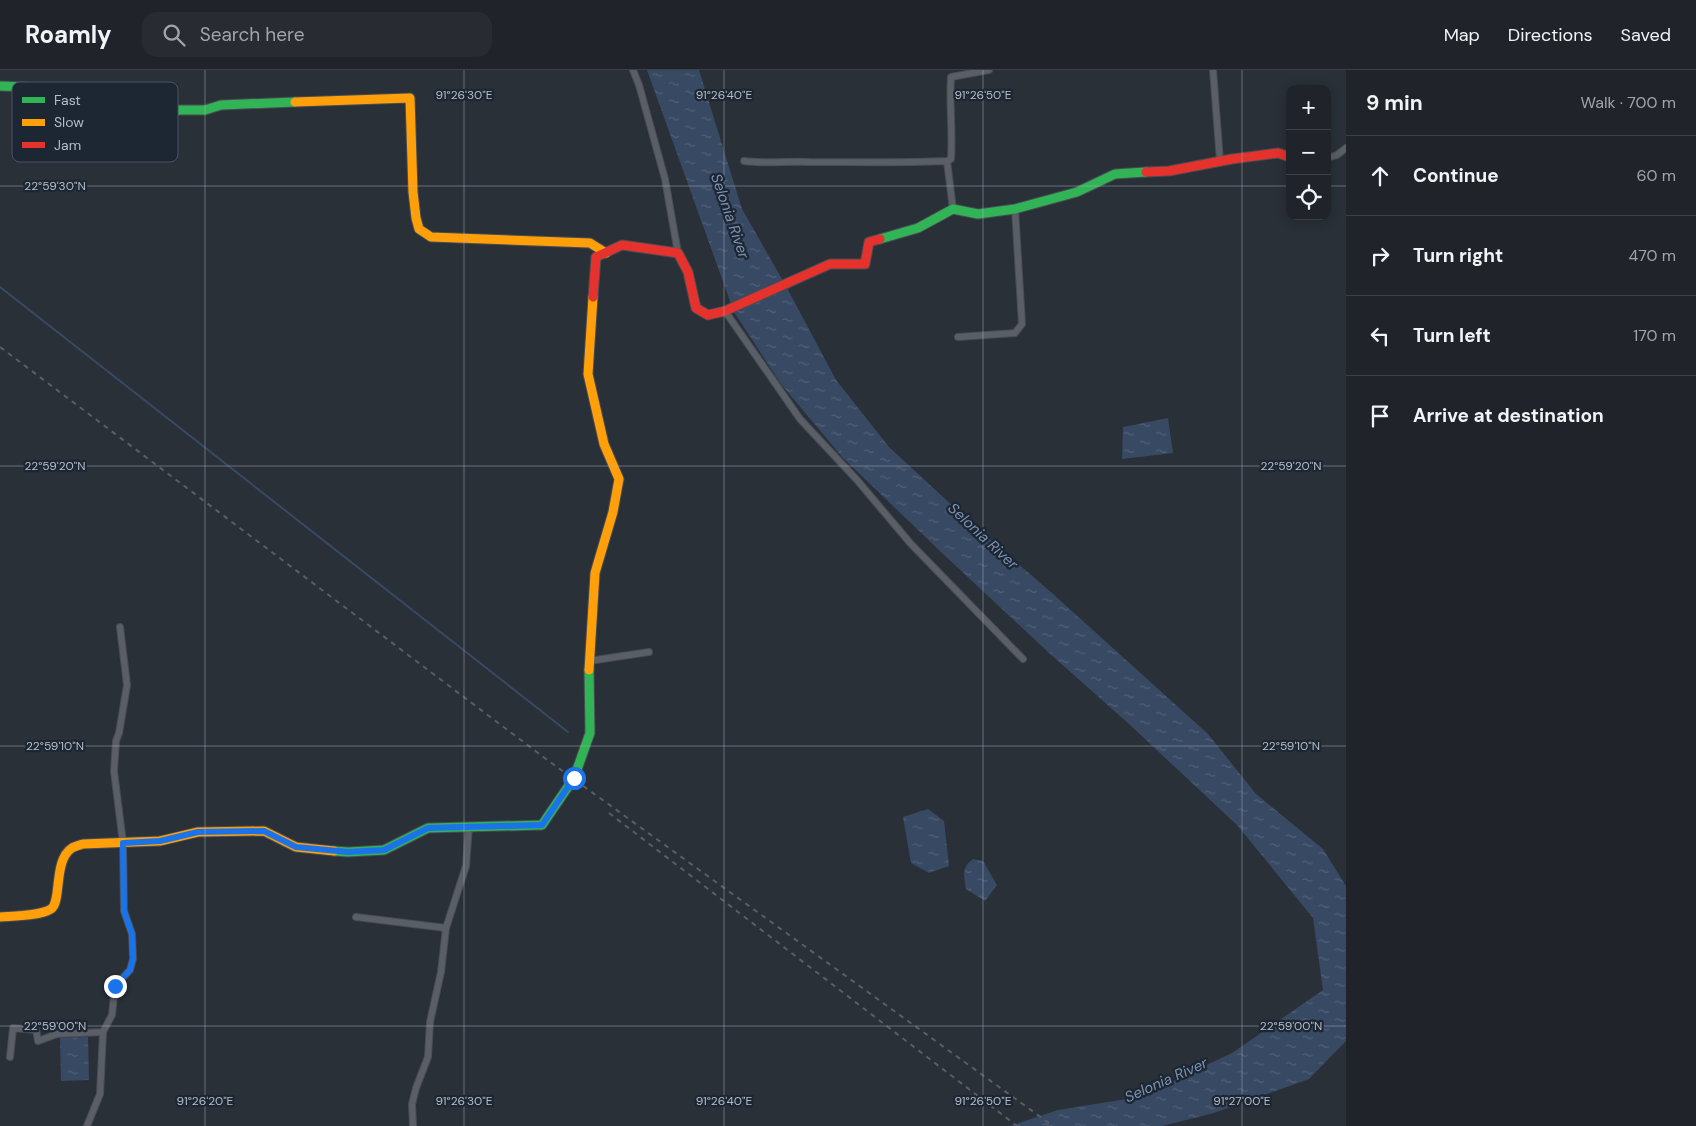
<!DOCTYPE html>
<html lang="en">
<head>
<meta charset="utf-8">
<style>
  :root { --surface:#20242a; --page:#282c32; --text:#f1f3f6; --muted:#a2a4a8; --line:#3d4147 }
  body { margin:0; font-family:"DM Sans",sans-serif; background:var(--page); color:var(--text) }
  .controls { position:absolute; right:15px; top:15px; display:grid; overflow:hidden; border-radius:10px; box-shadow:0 2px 12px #0003 }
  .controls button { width:45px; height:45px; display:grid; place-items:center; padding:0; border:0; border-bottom:1px solid var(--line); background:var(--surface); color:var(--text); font:25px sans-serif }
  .stop { position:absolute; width:15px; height:15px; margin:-11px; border:4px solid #1a73e8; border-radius:50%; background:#fff }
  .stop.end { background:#1a73e8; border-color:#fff; box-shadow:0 1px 5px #0008 }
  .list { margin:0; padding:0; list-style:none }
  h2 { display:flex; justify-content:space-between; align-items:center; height:65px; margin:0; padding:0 20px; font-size:21px }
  h2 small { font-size:16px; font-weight:400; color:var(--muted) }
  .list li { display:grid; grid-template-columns:32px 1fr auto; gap:15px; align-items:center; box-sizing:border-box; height:80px; padding:0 20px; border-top:1px solid var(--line) }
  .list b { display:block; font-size:19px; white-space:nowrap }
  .list em { font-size:16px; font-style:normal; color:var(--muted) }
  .icon { flex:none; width:28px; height:28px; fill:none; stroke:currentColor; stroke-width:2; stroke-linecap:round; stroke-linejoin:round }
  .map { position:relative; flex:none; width:1346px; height:1056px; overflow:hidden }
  header { display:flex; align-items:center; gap:30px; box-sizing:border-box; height:70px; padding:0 25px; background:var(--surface); border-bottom:1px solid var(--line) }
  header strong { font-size:24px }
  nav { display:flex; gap:28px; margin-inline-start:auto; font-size:18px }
  .search { width:350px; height:45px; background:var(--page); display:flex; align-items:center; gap:12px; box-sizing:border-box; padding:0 18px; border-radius:15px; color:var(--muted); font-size:19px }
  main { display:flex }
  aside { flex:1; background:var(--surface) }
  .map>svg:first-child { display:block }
</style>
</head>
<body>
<header>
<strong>Roamly</strong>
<div class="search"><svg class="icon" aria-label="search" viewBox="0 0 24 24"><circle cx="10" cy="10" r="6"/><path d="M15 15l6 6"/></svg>Search here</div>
<nav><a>Map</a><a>Directions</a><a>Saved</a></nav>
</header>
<main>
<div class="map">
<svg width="1346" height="1056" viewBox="0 0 1346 1056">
  <defs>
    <pattern id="water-ripples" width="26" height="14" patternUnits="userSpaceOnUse" patternTransform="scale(1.25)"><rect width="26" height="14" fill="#384963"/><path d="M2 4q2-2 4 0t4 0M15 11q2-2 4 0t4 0" fill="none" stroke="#526178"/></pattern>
  </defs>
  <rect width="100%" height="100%" fill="#2a3038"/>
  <path fill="url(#water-ripples)" d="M 647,0 L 699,0 L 742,139 L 787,218 L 836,310 L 889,377 L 970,452 L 1053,524 L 1208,664 L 1256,724 L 1323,779 L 1346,816 L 1346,971 L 1309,1009 L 1214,1043 L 1162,1056 L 1010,1056 L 1058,1040 L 1139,1027 L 1232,983 L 1323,920 L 1313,848 L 1237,755 L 1129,654 L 1048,582 L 940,481 L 843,388 L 781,314 L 734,242 Z
    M 1168,348 L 1173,383 L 1122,389 L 1123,357 Z
    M 928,739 L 944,751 L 949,796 L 929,803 L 911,793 L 903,747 Z
    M 973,789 L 983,791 L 997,815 L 985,831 L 966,819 C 964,806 961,798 973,789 Z
    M 88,967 L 89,1010 L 61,1011 L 60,968 Z"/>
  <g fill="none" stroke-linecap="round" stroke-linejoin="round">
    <path stroke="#384963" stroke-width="2" d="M 0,217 L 568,662"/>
    <g stroke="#484c53" stroke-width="8">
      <path id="street" d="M 633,0 L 639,15 L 665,109 L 678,183
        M 1213,0 L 1220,91
        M 1327,88 L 1337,85 L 1346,78
        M 744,91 C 766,94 787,91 809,92 C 855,92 901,93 947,91 L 951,89 C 953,61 949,34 951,7 L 989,0
        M 947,91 L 953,139
        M 725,241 L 800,349 L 857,410 L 911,474 L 1023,589
        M 958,267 L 1015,263 L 1022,254 L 1015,139
        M 589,591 L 649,582
        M 356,847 L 446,858
        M 10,987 L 13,958 L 36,960 L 38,971 L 57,964 L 103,962
        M 87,1056 L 100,1024 L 103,962 L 112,945 L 115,916 L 130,900 L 133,889 L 132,864 L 124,841 L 123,773 L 114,701 L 116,671 L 119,663 L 127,615 L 120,557
        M 413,1056 L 412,1034 L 416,1018 L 428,987 L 430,952 L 441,902 L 446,858 L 466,796 L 469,756"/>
    </g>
    <g stroke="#484c53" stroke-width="11">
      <path id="fast" d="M 0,16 L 26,17 L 105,49 L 162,46 L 179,40 L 205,40 L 221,35 L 295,32
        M 880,169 L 918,158 L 953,139 L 978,144 L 1015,139 L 1077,122 L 1115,104 L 1146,102
        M 334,781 L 348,782 L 384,780 L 428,758 L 542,755 L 574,708 L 590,663 L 589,600"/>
    </g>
    <g stroke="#484c53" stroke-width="11">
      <path id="slow" d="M 295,32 L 410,28 L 413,122 L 416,148 L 419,159 L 431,167 L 590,173 L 606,183
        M 589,600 L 595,503 L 613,442 L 619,409 L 604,374 L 588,304 L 593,227
        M 0,847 C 13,846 40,846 51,839 C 62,832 53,790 72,778 C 75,776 80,775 83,774 L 160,771 L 198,762 L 264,761 L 296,777 L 334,781"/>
    </g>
    <g stroke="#484c53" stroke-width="11">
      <path id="jam" d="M 1146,102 L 1169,101 L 1232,89 L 1278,83 L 1290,87
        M 593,227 L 596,187 L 622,175 L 678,183 L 688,202 L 696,238 L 708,245 L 725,241 L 830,194 L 865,194 L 869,172 L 880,169"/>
    </g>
    <use href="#street" stroke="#5a5e66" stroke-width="6"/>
    <use href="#fast" stroke="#30b455" stroke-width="9"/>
    <use href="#slow" stroke="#ff9f0a" stroke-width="9"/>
    <use href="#jam" stroke="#e5322d" stroke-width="9"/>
    <path stroke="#595d64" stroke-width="2" stroke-dasharray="5 5" stroke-linecap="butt" d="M 0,277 L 546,689 L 1053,1056
      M 609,743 L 1017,1056"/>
  </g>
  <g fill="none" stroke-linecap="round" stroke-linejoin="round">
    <path stroke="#1a73e8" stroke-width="6" d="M 115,916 L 130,900 L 133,889 L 132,864 L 124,841 L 123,773 L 160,771 L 198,762 L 264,761 L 296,777 L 348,782 L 384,780 L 428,758 L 542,755 L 574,708"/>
  </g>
  <path fill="none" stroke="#b4bcc9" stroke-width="1" stroke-opacity="0.45" d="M 205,0 L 205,1056M 464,0 L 464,1056M 724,0 L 724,1056M 983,0 L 983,1056M 1242,0 L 1242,1056M 0,116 L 1290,116M 1327,116 L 1346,116M 0,396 L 1346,396M 0,676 L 1346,676M 0,956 L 1346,956"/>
  <g text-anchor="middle" stroke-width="4.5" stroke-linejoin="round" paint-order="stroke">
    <g font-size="15" font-style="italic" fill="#7c92b1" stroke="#1d2633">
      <text transform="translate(730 146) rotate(71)" y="5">Selonia River</text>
      <text transform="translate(983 466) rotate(43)" y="5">Selonia River</text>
      <text transform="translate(1166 1010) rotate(-24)" y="5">Selonia River</text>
    </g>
  </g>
  <rect x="12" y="12" width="166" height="80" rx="8" fill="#1d2633" stroke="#4a5360" stroke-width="1"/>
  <rect x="22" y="27" width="23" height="6" fill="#30b455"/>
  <rect x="22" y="49" width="23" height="7" fill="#ff9f0a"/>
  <rect x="22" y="72" width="23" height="6" fill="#e5322d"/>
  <g font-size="14" fill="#b4bcc9">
    <text x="54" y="35">Fast</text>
    <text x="54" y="57">Slow</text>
    <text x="54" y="80">Jam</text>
  </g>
  <g font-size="12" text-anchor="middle" fill="#b4bcc9" stroke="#1d2633" stroke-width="4.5" stroke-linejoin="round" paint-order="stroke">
    <text x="464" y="29">91°26'30"E</text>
    <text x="724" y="29">91°26'40"E</text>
    <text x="983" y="29">91°26'50"E</text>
    <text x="55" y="120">22°59'30"N</text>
    <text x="55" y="400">22°59'20"N</text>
    <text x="1291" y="400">22°59'20"N</text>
    <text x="55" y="680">22°59'10"N</text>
    <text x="1291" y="680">22°59'10"N</text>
    <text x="55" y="960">22°59'00"N</text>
    <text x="1291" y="960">22°59'00"N</text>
    <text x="205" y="1035">91°26'20"E</text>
    <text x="464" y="1035">91°26'30"E</text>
    <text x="724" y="1035">91°26'40"E</text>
    <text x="983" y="1035">91°26'50"E</text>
    <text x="1242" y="1035">91°27'00"E</text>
  </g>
</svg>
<div class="controls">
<button>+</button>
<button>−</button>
<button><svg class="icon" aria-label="locate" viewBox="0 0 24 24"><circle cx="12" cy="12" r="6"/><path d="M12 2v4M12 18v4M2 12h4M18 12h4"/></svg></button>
</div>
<div class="stop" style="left:574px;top:708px"></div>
<div class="stop end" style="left:115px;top:916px"></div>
</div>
<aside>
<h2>9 min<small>Walk · 700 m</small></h2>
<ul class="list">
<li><svg class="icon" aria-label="ahead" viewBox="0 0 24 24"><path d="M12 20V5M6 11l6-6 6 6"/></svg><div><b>Continue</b></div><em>60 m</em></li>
<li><svg class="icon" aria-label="right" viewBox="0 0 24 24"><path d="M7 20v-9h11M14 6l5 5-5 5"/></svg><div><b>Turn right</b></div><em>470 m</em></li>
<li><svg class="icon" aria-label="left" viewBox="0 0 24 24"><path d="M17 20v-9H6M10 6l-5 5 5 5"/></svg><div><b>Turn left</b></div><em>170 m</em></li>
<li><svg class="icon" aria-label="arrive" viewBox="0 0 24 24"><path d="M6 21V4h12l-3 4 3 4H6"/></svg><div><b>Arrive at destination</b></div></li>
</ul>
</aside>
</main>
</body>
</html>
